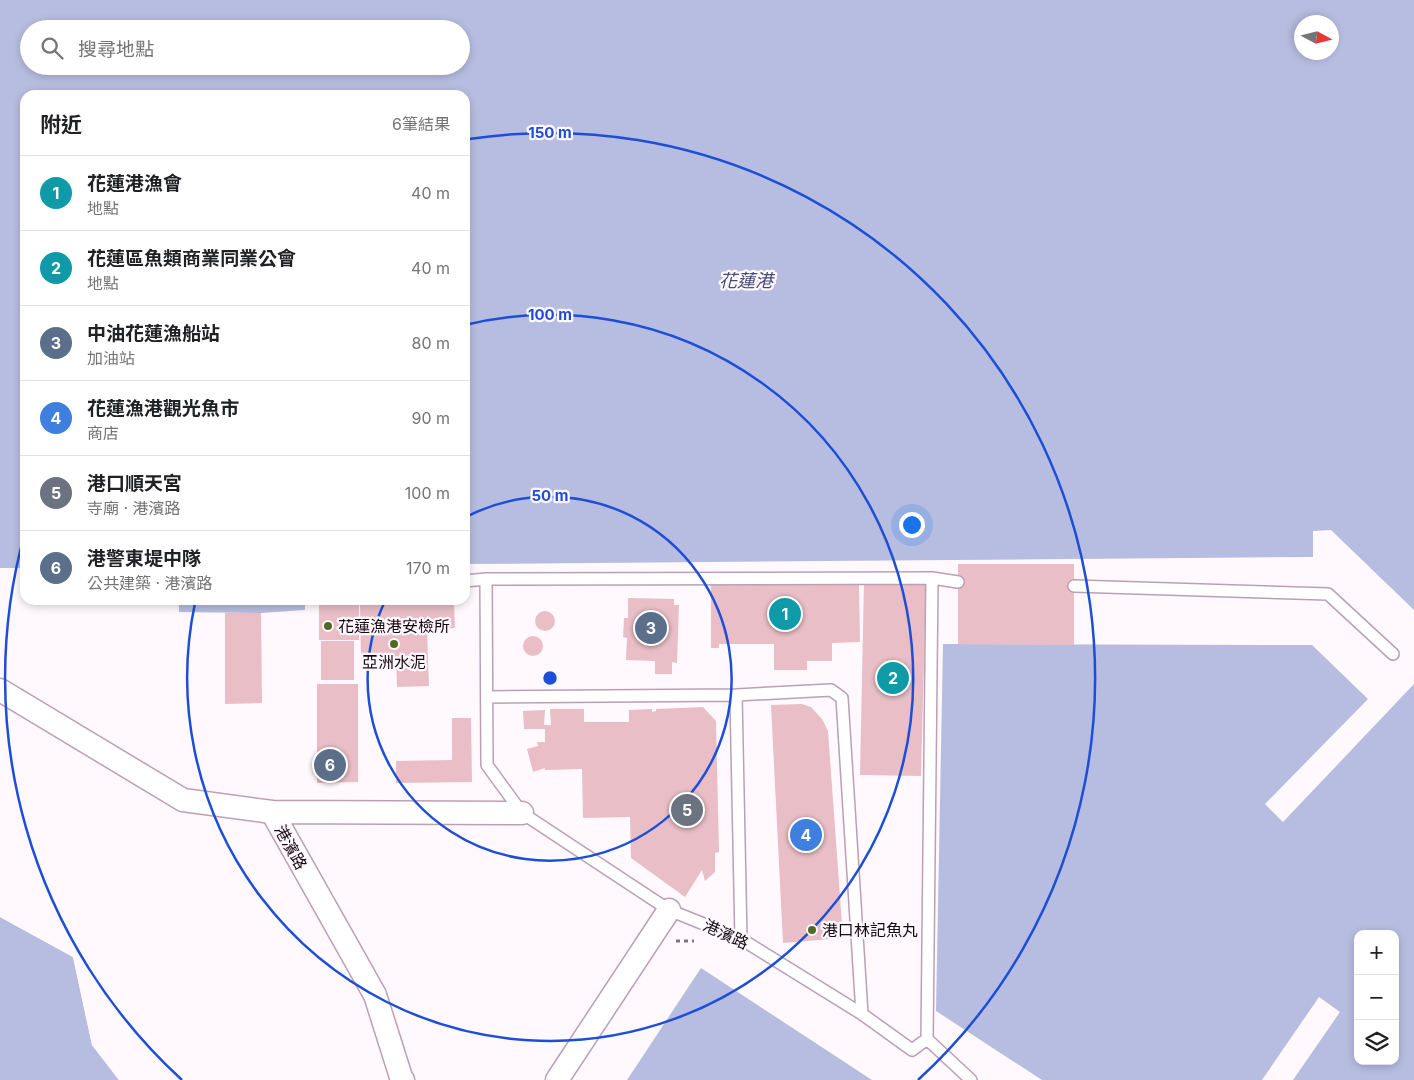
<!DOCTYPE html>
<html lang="zh-TW">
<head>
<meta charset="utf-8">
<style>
  :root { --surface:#fff; --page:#f2f2f2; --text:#202124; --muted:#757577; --line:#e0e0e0; --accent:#db2777 }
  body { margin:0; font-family:Inter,"Noto Sans TC",sans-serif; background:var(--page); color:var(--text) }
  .controls { position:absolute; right:15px; bottom:15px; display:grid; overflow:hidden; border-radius:10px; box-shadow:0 2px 8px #0003 }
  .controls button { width:45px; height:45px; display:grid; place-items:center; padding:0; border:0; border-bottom:1px solid var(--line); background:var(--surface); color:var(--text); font:25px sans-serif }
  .compass { position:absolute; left:1294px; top:15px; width:45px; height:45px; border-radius:50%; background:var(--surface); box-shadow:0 2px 8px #0003; rotate:97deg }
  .you { position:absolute; left:911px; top:524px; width:18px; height:18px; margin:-12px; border:4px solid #fff; border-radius:50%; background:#1a73e8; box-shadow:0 0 0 8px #1a73e833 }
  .badge { display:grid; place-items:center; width:32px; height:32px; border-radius:50%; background:var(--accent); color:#fff; font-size:16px; font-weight:700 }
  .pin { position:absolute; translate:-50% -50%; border:2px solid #fff; box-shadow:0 1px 5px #0006 }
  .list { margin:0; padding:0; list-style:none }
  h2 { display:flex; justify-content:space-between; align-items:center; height:65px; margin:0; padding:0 20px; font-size:21px }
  h2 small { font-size:16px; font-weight:400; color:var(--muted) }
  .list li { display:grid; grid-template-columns:32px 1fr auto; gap:15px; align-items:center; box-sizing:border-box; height:75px; padding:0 20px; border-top:1px solid var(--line) }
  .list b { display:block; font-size:19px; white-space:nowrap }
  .list p { margin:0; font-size:16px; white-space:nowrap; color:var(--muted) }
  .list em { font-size:16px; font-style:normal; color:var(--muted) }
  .icon { flex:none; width:28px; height:28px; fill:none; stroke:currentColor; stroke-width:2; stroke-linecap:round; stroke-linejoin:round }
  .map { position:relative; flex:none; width:1414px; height:1080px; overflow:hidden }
  .search { position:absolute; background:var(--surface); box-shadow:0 2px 8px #0003; left:20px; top:20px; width:450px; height:55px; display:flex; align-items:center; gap:12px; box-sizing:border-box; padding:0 18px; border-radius:28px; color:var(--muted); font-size:19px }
  .panel { position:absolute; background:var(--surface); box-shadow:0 2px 8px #0003; left:20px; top:90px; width:450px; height:515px; border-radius:15px }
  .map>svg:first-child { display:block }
</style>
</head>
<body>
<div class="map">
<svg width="1414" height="1080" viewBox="0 0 1414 1080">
  <rect width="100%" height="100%" fill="#fff8fd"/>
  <path fill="#b6bde0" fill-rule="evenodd" d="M 0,0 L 1414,0 L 1414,610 L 1331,530 L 1313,531 L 1313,557 L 465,564 L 465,95 L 25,95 L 25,568 L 0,568 ZM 1332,22 L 1332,52 L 1302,52 L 1302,22 ZM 29,29 L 461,29 L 461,66 L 29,66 Z
    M 179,600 L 305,600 L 305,610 L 261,613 L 179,612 Z
    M 943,644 L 1312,645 L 1368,699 L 1265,804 L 1283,822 L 1414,684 L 1414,1080 L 1293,1080 L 1340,1012 L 1319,997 L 1262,1080 L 1042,1080 L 936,1011 ZM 1358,934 L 1395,934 L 1395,1061 L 1358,1061 Z
    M 0,917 L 73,957 L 92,1045 L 119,1080 L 0,1080 Z
    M 701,968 L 872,1080 L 627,1080 Z"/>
  <path fill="#fff8fd" d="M 0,914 L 75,955 L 94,1044 L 121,1080 L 119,1080 L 92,1045 L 73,957 L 0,917 Z"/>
  <path fill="#e9bec6" d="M 958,564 L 1074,564 L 1074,645 L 958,644 Z
    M 864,580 L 926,582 L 921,776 L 860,775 Z
    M 806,582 L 805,585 L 859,584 L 860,642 L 832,643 L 832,661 L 807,661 L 807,670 L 774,670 L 774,644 L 719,644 L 719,648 L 711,648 L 711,584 Z
    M 628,598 L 674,599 L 674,605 L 679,605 L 677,663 L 672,662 L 672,674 L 655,674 L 655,661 L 626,660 L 627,638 L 623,637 L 624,618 L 628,618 Z
    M 319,600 L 359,600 L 359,640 L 319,640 Z
    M 392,600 L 454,601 L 455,628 L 427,629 L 429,686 L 397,687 L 396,658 L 361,659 L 360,604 L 392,603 Z
    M535 621a10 10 0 1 1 20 0a10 10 0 1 1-20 0Z
    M 225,613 L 261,613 L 262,703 L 225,704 Z
    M523 646a10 10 0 1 1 20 0a10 10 0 1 1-20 0Z
    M 321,641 L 354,641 L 354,680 L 321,680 Z
    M 317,684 L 358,684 L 358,782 L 317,783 Z
    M 802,704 L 811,707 L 822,719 L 828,731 L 843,938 L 783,943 L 771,705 Z
    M 703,707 L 716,721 L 719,852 L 715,853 L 715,872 L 705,881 L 702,870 L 685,897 L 631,858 L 630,817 L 583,818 L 582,769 L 545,770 L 545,768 L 533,772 L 527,749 L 538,746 L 537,742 L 545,742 L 545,729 L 524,729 L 523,711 L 545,710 L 544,725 L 551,725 L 550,709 L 584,709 L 584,722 L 629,722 L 629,710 L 652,709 L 652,712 L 656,711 L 656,709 Z
    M 452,718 L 471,718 L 472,782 L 396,783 L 396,761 L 452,760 Z"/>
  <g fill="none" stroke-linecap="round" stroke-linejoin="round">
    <g stroke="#bd9fb5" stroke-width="14">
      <path id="service" d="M 932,578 L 927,1039 L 971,1080
        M 486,579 L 487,765 L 522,813 L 669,910 L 741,939 L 862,1014 L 912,1050 L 927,1039
        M 465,581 L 486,579 L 932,578 L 958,582
        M 1074,586 L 1328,594 L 1393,654
        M 736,695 L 741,939
        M 487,697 L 736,695 L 831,690 L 842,698 L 862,1014"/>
    </g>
    <g stroke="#bd9fb5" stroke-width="25">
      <path id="minor" d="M 0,690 L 183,800 L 272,812
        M 403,1080 L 401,1077 L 375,995 L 272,812 L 522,813
        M 557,1080 L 669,910"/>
    </g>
    <path stroke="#81787e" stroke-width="3" stroke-dasharray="4 4" stroke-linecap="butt" d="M 676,941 L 694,941"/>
    <use href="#service" stroke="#fff" stroke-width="11"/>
    <use href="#minor" stroke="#fff" stroke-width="22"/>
  </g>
  <g fill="none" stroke="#1d4ed8" stroke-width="2.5">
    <path d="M466 517A182 182 0 1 1 385 601"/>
    <path d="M465 325A363 363 0 1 1 195 603"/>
    <path d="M182 1080A545 545 0 0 1 25 532M469 139A545 545 0 0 1 918 1080"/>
  </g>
  <g fill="#4f6b1f" stroke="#fff8fd" stroke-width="2">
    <circle cx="328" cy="626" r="5"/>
    <circle cx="394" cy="644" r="5"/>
    <circle cx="812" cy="930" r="5"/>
  </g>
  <g text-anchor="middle" stroke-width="4.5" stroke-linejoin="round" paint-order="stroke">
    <g font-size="16" fill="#150a12" stroke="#fff8fd" text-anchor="start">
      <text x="338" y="632">花蓮漁港安檢所</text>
      <text x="394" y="668" text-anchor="middle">亞洲水泥</text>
      <text x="822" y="936">港口林記魚丸</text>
    </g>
    <g font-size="16" fill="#150a12" stroke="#fff8fd">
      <text transform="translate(291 847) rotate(61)" y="6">港濱路</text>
      <text transform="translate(726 934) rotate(25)" y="6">港濱路</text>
    </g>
    <g font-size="18" font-style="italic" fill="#444b7b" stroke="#fff8fd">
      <text x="746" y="287">花蓮港</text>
    </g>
  </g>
  <circle cx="550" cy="678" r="8" fill="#1d4ed8" stroke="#fff8fd" stroke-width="2.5"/>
  <g font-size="15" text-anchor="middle" font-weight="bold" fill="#1d4ed8" stroke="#fff8fd" stroke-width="4.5" stroke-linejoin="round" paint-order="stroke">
    <text x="550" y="138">150 m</text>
    <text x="550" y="320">100 m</text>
    <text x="550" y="501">50 m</text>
  </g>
</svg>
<div class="controls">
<button>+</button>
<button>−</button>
<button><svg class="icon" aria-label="layers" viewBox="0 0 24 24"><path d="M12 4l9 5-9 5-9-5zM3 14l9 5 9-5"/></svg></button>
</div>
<svg class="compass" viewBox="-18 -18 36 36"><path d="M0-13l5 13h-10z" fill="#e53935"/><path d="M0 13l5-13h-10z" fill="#757577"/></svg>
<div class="you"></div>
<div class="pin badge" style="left:785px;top:614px;background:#0f9aa8">1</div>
<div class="pin badge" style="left:893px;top:678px;background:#0f9aa8">2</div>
<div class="pin badge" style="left:651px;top:628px;background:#5c6f8a">3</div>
<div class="pin badge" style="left:806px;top:835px;background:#3f7fe0">4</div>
<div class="pin badge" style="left:687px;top:810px;background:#6b7280">5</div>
<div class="pin badge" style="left:330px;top:765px;background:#5c6f8a">6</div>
<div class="search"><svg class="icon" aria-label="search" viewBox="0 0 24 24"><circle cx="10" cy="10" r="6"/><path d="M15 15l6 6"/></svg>搜尋地點</div>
<section class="panel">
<h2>附近<small>6筆結果</small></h2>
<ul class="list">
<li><span class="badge" style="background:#0f9aa8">1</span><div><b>花蓮港漁會</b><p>地點</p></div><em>40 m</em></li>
<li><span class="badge" style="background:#0f9aa8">2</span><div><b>花蓮區魚類商業同業公會</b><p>地點</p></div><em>40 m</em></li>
<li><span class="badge" style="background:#5c6f8a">3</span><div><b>中油花蓮漁船站</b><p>加油站</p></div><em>80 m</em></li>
<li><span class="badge" style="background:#3f7fe0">4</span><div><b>花蓮漁港觀光魚市</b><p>商店</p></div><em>90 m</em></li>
<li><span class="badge" style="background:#6b7280">5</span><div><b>港口順天宮</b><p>寺廟 · 港濱路</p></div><em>100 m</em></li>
<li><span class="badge" style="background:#5c6f8a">6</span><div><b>港警東堤中隊</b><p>公共建築 · 港濱路</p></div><em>170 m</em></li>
</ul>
</section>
</div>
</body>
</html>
